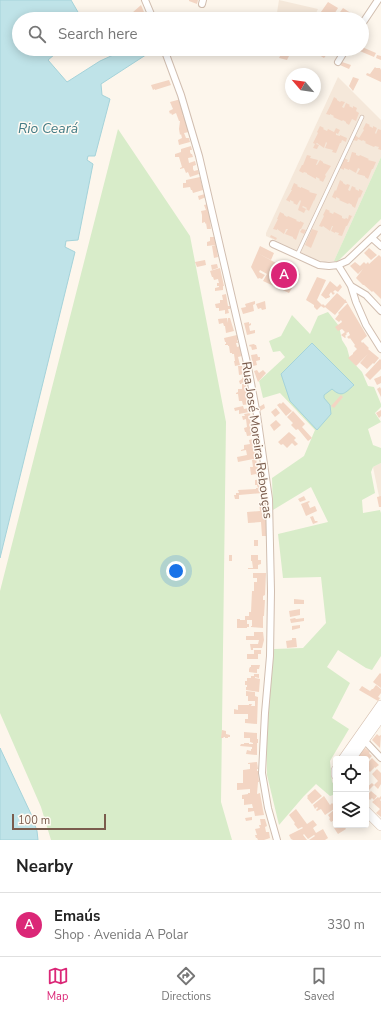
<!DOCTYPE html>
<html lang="en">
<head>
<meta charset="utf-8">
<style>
  :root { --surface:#fff; --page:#f2f2f2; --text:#222; --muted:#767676; --line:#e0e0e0; --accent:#db2777 }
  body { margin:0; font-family:"Nunito Sans",sans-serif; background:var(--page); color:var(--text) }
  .controls { position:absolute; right:12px; bottom:12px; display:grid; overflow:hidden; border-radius:4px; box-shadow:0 2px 10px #0003 }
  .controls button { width:36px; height:36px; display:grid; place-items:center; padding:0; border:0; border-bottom:1px solid var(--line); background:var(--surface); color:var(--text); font:20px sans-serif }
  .compass { position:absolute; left:285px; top:68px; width:36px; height:36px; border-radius:50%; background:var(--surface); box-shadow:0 2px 10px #0003; rotate:299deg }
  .scale { position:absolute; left:12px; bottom:10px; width:94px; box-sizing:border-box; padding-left:4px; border:2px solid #7a5c4d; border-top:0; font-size:11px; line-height:14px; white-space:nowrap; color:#7a5c4d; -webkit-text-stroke:3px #fffaf3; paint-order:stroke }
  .you { position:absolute; left:176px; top:571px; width:14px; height:14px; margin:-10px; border:3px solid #fff; border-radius:50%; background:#1a73e8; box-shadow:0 0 0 6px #1a73e833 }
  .badge { display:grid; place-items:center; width:26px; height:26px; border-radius:50%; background:var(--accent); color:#fff; font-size:13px; font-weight:700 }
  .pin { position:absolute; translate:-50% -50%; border:2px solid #fff; box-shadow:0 1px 4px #0006 }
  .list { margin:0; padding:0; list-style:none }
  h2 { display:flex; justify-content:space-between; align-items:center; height:52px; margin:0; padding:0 16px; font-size:17px }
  h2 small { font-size:13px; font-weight:400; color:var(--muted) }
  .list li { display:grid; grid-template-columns:26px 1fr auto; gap:12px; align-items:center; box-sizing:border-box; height:64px; padding:0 16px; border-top:1px solid var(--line) }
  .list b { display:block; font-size:15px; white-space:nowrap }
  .list p { margin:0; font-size:13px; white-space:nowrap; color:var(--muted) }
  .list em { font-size:13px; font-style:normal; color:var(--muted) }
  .icon { flex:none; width:22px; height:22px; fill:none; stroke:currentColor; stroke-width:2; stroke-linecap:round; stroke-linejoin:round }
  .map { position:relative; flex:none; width:381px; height:840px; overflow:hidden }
  .search { position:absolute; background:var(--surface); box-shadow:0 2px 10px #0003; left:12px; right:12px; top:12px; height:44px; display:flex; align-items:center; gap:10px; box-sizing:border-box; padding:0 14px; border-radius:22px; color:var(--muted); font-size:15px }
  .sheet { height:116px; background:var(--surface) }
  nav { display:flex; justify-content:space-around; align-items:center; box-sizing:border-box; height:56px; border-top:1px solid var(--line); background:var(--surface); font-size:11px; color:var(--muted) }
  nav a { display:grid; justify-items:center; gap:2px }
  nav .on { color:var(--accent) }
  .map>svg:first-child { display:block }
</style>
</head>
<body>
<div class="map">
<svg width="381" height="840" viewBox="0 0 381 840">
  <rect width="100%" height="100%" fill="#fdf6ec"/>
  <path fill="#f5e8da" d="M 279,0 L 318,9 L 313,19 L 276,19 Z
    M 338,77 L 381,120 L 381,157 L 334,261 L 325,262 L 315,259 L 266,236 L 266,233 Z
    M 381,463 L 381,506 L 373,467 Z"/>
  <path fill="#d8ecc9" d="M 118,129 L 190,236 L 226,422 L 221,802 L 232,840 L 51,840 L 41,807 L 0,713 L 0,591 Z
    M 381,157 L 381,219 L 337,262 L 334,261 Z
    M 328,312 L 339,326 L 342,340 L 347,348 L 350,359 L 362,372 L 368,386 L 374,387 L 381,404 L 381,407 L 375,413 L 381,422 L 368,429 L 373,445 L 381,448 L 381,463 L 373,467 L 371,472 L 375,493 L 362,500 L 363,513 L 380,510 L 381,513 L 381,656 L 372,670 L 366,668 L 338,650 L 327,667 L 350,683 L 332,718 L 349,729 L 330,761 L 332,782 L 336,787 L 336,794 L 330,796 L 316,784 L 304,796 L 279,825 L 267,775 L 266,718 L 274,649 L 303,648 L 326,623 L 321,577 L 283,578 L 278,534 L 328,522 L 311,487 L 273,510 L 272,478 L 304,456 L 315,430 L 280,393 L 263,398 L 259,381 L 285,357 L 280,351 L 273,352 L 269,341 L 281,336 L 292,315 L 310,334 L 318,316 Z"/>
  <path fill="#bfe3e8" stroke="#a5d3da" d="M 0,0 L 71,0 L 82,19 L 19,19 L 19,49 L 61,49 L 48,60 L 67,82 L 100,61 L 122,51 L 123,49 L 155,49 L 101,84 L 102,95 L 110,99 L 95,156 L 88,156 L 87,160 L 93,164 L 78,240 L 66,241 L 65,247 L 75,252 L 0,558 Z
    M 312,343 L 354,385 C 345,393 342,398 332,389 L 324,395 L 324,398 L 330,405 L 331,414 L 317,430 L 290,401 L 281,374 Z
    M 0,748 L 31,814 L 37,831 L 38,840 L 0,840 Z"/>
  <path fill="#f3d5c3" d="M 189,0 L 198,0 L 197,4 L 189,1 Z
    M 328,2 L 338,8 L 331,19 L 316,19 Z
    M 141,5 L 147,19 L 129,19 L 133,15 L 132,13 Z
    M 343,8 L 357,17 L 356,19 L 335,19 Z
    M 204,15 L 214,19 L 202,19 Z
    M 362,47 L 376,53 L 374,57 L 355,49 L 362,49 Z
    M 156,49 L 159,49 L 160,53 L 151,56 L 150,54 Z
    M 284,49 L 291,52 L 287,60 L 279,58 Z
    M 318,49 L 331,49 L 324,58 L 319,55 L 321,51 Z
    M 377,55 L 381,56 L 381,60 L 376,58 Z
    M 342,62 L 351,65 L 349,69 L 340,65 Z
    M 375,67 L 376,68 L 380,68 L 381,70 L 381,82 L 366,75 L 367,73 L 370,74 Z
    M 353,77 L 359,79 L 353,91 L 349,86 Z
    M 169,80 L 171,85 L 155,90 L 155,89 L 153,90 L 151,85 Z
    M 334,97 L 337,99 L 337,100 L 340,102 L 341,101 L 345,102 L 342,107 L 344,108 L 346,103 L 350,105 L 349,106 L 353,108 L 353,106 L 357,108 L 356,111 L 359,113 L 356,121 L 352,119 L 349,125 L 346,123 L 346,122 L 343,120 L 342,121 L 333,117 L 334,116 L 330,114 L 330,115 L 326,114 L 331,104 Z
    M 181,99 L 184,110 L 182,111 L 184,115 L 182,116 L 186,116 L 189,132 L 184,133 L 186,138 L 189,138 L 190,142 L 179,145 L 178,140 L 182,138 L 181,134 L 180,135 L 179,129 L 180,121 L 179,121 L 176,113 L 172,115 L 171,113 L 170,114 L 169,111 L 173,109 L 170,102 Z
    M 366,123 L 370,125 L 369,126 L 373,128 L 373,126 L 377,128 L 375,133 L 376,134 L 378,129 L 381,130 L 381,150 L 378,149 L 379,147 L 375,146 L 374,147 L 365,143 L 366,142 L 363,140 L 362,141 L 358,139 L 357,141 L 353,140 L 355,135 L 359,138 L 364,130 L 363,129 Z
    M 320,126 L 324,128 L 323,129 L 327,131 L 328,129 L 334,132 L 336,128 L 340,130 L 338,134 L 336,133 L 336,135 L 340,136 L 340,135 L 347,138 L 346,142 L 342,140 L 341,143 L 340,143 L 336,153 L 332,152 L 333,150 L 325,148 L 327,143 L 326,142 L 324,148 L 317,143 L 316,144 L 319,145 L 317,149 L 313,148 L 315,144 L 313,143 L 318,133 L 317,132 Z
    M 191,146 L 192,150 L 190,150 L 190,152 L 191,154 L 192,154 L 193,157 L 188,158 L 189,163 L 195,161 L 196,165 L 193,166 L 193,169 L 194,171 L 198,170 L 199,174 L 190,177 L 188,172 L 186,173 L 184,168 L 180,169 L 180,168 L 182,167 L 179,157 L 175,157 L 175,154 L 181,152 L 181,149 Z
    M 352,152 L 356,153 L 356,155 L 359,156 L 360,155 L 369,159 L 368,160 L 376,162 L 373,169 L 372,169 L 368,179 L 365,177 L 365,176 L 357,174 L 360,169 L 358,168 L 356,173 L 349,169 L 349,170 L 344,168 L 344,170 L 340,168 L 344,158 L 348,160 L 347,162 L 349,162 Z
    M 307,155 L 311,156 L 310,158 L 318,160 L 316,165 L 317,165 L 320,160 L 323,162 L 323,163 L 331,166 L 325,175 L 326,176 L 323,182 L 319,180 L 320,179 L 316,177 L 316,179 L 307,174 L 307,173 L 304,172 L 303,173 L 299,171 L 302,165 L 303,165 Z
    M 200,177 L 203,190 L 193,193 L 192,190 L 191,190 L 190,187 L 183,188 L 183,183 L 186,183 L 186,180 Z
    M 340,180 L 343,182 L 343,183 L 346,185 L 347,184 L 350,185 L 348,190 L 350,191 L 352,186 L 356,188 L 355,189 L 359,191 L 359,189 L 363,191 L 360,198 L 359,197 L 355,208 L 352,206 L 352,205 L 349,203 L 348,204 L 339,200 L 340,199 L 336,197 L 336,199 L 332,197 L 335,190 L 336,191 Z
    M 294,183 L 298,185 L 297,186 L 301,188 L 301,187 L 310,191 L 309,192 L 317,194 L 314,201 L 314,200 L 309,211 L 306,209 L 307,208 L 303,206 L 302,207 L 306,209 L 304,213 L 298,210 L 301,201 L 300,200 L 297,205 L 293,203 L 294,202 L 290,200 L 290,202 L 286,200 L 292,190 L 291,190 Z
    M 205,194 L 206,197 L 199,200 L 198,196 Z
    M 208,204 L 211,219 L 210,219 L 211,229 L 207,229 L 206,223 L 205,224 L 205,222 L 202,223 L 202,215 L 201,211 L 206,210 L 204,205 Z
    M 326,209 L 330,211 L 329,212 L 333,214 L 334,212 L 342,216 L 342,218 L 345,219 L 346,218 L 348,219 L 349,215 L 352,216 L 347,226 L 346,226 L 342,236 L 338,235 L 339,233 L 335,232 L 335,233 L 331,231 L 333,226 L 332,226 L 330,231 L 323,226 L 322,227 L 319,226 L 324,216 L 323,215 Z
    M 280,212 L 284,214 L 284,215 L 287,217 L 288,216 L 297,220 L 296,221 L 300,222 L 300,221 L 304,223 L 301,229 L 300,229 L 296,240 L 293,238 L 293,237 L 285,234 L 288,229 L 286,229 L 284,234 L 277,229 L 277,230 L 273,229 L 278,219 L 277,219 Z
    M 302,229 L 306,230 L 304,234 L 300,232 Z
    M 312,229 L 318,231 L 311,248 L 305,245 Z
    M 271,235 L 277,238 L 276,240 L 270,237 Z
    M 210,237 L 214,237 L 216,245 L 207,246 L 207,242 L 210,241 Z
    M 216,245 L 218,257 L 214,258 L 212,246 Z
    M 260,246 L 274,253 L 271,260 L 259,254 L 278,264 L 278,263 L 283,265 L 282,266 L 300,274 L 289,293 L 263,281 L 267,274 L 260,270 L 259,272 L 265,275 L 262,279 L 259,278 L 258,279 L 251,267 Z
    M 369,248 L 377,255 L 371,260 L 364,253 Z
    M 379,255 L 381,257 L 381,299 L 373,291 L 372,292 L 364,285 L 363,285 L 356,278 L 363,269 L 358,274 L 350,266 L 355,262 L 360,266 L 364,262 L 366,264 L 368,262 L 369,264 Z
    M 205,260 L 206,265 L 197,267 L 195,262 Z
    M 217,264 L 218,268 L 212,270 L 211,265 Z
    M 220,268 L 224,286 L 223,286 L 223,290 L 215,291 L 215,288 L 219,287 L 219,286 L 217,286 L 217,283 L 219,283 L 218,279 L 214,280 L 213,277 L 212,277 L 210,271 Z
    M 317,277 L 326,280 L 317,300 L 322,305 L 323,304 L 325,306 L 337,293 L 345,300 L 345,299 L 367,336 L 361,341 L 362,343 L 363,342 L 369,348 L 368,349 L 379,358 L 374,364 L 373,363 L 367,369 L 360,363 L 368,354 L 356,366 L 348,358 L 353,354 L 353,353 L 357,349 L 354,346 L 355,345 L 350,338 L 349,339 L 347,337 L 350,335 L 349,333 L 349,332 L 346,333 L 347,334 L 345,336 L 346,337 L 345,338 L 341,335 L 345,332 L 342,329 L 338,331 L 335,327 L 342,322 L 341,320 L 339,322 L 335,319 L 339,314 L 338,313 L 348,303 L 345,303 L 335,315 L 325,307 L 324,308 L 321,306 L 317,310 L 314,307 L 314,305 L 306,300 Z
    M 330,281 L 337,287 L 340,284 L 342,287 L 338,292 L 335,290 L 333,292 L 335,293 L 333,295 L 331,292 L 329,295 L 330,296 L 330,297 L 328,298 L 327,298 L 326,299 L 321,295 Z
    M 226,294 L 228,306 L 230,306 L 230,309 L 228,309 L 229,313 L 225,314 L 225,310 L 219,311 L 219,308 L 216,308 L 215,304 L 220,303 L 220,300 L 223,300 L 222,295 Z
    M 255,301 L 255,304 L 253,305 L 254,311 L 243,314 L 241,308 L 246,307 L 245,304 Z
    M 265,301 L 266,309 L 262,310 L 261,308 L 258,309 L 256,304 Z
    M 227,318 L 228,323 L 228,318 L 230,318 L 234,331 L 226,333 L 225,326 L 224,326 L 223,323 L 219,324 L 218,319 Z
    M 249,322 L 249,324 L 251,323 L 251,325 L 249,326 L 250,331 L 255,330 L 255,333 L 247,335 L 244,323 Z
    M 237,335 L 238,340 L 237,340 L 238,343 L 236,343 L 237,347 L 240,346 L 242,356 L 238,357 L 240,365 L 235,366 L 234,361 L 235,361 L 234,354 L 232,354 L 232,353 L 230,353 L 229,346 L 228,346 L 228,345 L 225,345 L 225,344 L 226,344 L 226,342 L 225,342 L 224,338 Z
    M 254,344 L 255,345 L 256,345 L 257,349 L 252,350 L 251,346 L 250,347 L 249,345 Z
    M 257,354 L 258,357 L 260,357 L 260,360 L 256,361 L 257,365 L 253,366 L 251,355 Z
    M 380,359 L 381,360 L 381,369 L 370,380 L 365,375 Z
    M 238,366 L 242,366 L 244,374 L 239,375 Z
    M 257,370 L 259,373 L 263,370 L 266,373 L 258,382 L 254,371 Z
    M 244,374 L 245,379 L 244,379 L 245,382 L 241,383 L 242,384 L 240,384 L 239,381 L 242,379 L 243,375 Z
    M 381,376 L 381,383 L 377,385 L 374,379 Z
    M 242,384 L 246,384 L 246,388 L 248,388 L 250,404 L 243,405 L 242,401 L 239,401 L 238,394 L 236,394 L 236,393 L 238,392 L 238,389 L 242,389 Z
    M 380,387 L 381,389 L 381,397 L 377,389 Z
    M 341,395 L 343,397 L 334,408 L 331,406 Z
    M 283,402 L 292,411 L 286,416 L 277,405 L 280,403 L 281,404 Z
    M 264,404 L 265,408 L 260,411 L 259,407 Z
    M 243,406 L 244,409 L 249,408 L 249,412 L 239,414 L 239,410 L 235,411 L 234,408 Z
    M 276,408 L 280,413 L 275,417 L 271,412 Z
    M 381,410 L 381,416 L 379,418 L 376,413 Z
    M 293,411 L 305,424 L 302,427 L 312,438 L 308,441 L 298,429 L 296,430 L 291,425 L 293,423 L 287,417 Z
    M 250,413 L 251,423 L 250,423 L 251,427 L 252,426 L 253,431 L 255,431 L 255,435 L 247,436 L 246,432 L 245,432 L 244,428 L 247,427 L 246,419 L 243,420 L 242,416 L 245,416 L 244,414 Z
    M 276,420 L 281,425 L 274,431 L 270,425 Z
    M 289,432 L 296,438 L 294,440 L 298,444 L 295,446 L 292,443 L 287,448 L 283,444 L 281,445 L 278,442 Z
    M 254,439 L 254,444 L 257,443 L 258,449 L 254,449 L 255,454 L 257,454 L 258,458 L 238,462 L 237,457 L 247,455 L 246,450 L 241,451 L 241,450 L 244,449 L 244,445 L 250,444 L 249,440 Z
    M 256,459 L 259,475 L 256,475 L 256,474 L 251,475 L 250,467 L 253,467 L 252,460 Z
    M 263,479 L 263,488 L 261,489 L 262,493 L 239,495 L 239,499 L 235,499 L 234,495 L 236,495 L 236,493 L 239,493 L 238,490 L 256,489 L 256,488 L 258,488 L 257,485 L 255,485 L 255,480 Z
    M 304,496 L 306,500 L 300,502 L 298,499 Z
    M 381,496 L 381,507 L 379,507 L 377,497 Z
    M 309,501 L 310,502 L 308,503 L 310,508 L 315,506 L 317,511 L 306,516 L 301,504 Z
    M 259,503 L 265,503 L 267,536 L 262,536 L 261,522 L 248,523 L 247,512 L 260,511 Z
    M 313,516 L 315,521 L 317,521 L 318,522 L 313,524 L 310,517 Z
    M 254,540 L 258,540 L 258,546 L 254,546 Z
    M 229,555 L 232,555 L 232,561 L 229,561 Z
    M 251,555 L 258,555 L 258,560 L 261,560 L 261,564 L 258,565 L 258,569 L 248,569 L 248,568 L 253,568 L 252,561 L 251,561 Z
    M 253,573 L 266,573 L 265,595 L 263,596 L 263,600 L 265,600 L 264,616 L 263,616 L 263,628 L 251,627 L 251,626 L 252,626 L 252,620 L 247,620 L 247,624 L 249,624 L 249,627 L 247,627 L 247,628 L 237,628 L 237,619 L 240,619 L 240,620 L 245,620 L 245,616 L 249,616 L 249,612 L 251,612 L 252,591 L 254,591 L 254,582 L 257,582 L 257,578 L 253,578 Z
    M 294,599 L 304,600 L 304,604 L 294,604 Z
    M 300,609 L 300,615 L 290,617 L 289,611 Z
    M 295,618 L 296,619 L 304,618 L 304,621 L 291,623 L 290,619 Z
    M 300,625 L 300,628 L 292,630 L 292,626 Z
    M 254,632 L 263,632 L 264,640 L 262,648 L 253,648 L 253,650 L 251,650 L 250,644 L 258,644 L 259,640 L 246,640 L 246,636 L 254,636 Z
    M 292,638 L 296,638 L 297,647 L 287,648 L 286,641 L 292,640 Z
    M 254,650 L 261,650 L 261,654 L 258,654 L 258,659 L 247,659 L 247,654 L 254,654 Z
    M 251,665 L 260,665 L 259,669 L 257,669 L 257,673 L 249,672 L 249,669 L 250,667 L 251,667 Z
    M 380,673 L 381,674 L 381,688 L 373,682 Z
    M 254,674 L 259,674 L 259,678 L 255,677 L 255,678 L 260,679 L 259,692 L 246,690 L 246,687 L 247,687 L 247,685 L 245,685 L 245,681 L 247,681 L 247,678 L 251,678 L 251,676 L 254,676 Z
    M 376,685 L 381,689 L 381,693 L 378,697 L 380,698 L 378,701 L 359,690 L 362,686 L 370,691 L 372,689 L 373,689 Z
    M 246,691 L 255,692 L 255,696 L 258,697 L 257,724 L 245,723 L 245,719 L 248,719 L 248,714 L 234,714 L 234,709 L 238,710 L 238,705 L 249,705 L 249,704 L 252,704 L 251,706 L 255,706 L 255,701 L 248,701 L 248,696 L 246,696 Z
    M 222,730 L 226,731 L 226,734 L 230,735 L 230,737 L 228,737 L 228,738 L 225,738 L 225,737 L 224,737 L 223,738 L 221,738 Z
    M 244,732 L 257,733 L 257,739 L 258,739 L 258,743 L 257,743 L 257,755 L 246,754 L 247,750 L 251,751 L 251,749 L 252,749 L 252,747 L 240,746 L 241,744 L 244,744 L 244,743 L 249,743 L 249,744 L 253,744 L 253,743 L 250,742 L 250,738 L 244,738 Z
    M 377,734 L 379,736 L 381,735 L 380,748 L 372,740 Z
    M 365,748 L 370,752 L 369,753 L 372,756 L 366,762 L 366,759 L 356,759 L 359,756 L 357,755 Z
    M 372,758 L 379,765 L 375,768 L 375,767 L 370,772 L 366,768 L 366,765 Z
    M 257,762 L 258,769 L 257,769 L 257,771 L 258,771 L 259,782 L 258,782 L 257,794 L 260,793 L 263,810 L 264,815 L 255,816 L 254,811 L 248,812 L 248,808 L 253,808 L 252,804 L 244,805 L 244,799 L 242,799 L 242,795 L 248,794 L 248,793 L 250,793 L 250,789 L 237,790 L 237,783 L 243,783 L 243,770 L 250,769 L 250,764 L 248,764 L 248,763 Z
    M 377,769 L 381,773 L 381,784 L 378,789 L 374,785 L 378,781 L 372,774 Z
    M 372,783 L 374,785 L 366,793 L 366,786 L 367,787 Z
    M 315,789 L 322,796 L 312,804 L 307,798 L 308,797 L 307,796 Z
    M 371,791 L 377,796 L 374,800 L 372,798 L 370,800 L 366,796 Z
    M 324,796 L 330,805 L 332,803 L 335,806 L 333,808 L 334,809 L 325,815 L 321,809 L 317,811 L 316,810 L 318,808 L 317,807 L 315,809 L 313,805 Z
    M 381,796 L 381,799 L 380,800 L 381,801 L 381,817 L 376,813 L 380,809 L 372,802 L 378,797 L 379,798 Z
    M 296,809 L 307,824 L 313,820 L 317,825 L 313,828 L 316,833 L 323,829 L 328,838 L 325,840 L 309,840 L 315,836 L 314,835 L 308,839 L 304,834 L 303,835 L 307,840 L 293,840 L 291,839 L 289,835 L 303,828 L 302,827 L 298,829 L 294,824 L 295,823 L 289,815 Z
    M 334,810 L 336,813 L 336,819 L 331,822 L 329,819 L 330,818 L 328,815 Z
    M 252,817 L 252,820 L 246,821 L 245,818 Z
    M 260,819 L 265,819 L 267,826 L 265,827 L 266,832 L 269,832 L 270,838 L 264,840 L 258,840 L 257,838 L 256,838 L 255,835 L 257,835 L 255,829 L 260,828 L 259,825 L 261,825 Z
    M 336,825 L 347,825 L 344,826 L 346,829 L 338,834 L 334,828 L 337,826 Z"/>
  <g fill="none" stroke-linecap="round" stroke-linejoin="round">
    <g stroke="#d1beb0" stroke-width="4.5">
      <path id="lane" d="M 297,255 L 362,117"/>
    </g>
    <g stroke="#d1beb0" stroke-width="8">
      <path id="street" d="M 145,0 L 153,19
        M 202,4 L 203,0
        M 362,24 L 378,0
        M 164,49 L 181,95 L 199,156 L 248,367 L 257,415 L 269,499 L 271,591 L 270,656 L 265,713 L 262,773 L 268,808 L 277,840
        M 338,62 L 346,49
        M 372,238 L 381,246
        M 273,244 L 319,265 L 329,266 L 338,265 L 347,261 L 381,229
        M 338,265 L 351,286 L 356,302 L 366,325 L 381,349
        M 351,286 L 366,295 L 381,311
        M 363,739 L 381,758"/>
    </g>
    <g stroke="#d6c0b0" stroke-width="10">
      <path id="secondary" d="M 343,759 L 381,705
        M 351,759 L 381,717
        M 336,770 L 336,775
        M 366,811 L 381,826"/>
    </g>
    <use href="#lane" stroke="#fff" stroke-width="3"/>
    <use href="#street" stroke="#fff" stroke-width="6"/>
    <use href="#secondary" stroke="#fff" stroke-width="9"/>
  </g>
  <g text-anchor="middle" stroke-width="3" stroke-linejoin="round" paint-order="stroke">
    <g font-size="13" fill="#7a5c4d" stroke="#fffaf3">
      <text transform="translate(258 440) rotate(82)" y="5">Rua José Moreira Rebouças</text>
    </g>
    <g font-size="14" font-style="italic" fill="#437c86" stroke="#fffaf3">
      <text x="48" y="133">Rio Ceará</text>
    </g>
  </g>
</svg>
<div class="controls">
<button><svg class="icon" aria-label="locate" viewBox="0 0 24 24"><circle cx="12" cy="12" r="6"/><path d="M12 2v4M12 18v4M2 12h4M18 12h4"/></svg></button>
<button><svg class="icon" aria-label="layers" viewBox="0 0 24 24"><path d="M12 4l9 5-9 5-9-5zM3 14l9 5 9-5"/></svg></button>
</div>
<svg class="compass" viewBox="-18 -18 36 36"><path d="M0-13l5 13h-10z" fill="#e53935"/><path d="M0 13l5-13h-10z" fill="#767676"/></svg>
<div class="scale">100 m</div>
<div class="you"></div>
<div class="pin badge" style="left:284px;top:275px">A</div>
<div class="search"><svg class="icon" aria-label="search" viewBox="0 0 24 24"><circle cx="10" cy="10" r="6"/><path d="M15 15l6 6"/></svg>Search here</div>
</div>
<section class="sheet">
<h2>Nearby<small></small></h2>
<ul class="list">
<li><span class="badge">A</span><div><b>Emaús</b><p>Shop · Avenida A Polar</p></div><em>330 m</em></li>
</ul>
</section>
<nav>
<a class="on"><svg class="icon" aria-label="map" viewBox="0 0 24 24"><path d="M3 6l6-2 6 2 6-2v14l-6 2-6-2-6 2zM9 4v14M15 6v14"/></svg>Map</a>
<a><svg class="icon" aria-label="directions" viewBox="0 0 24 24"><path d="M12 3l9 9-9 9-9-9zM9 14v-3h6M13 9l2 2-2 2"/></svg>Directions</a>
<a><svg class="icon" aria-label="saved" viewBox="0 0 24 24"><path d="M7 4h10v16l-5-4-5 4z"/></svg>Saved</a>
</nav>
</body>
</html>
